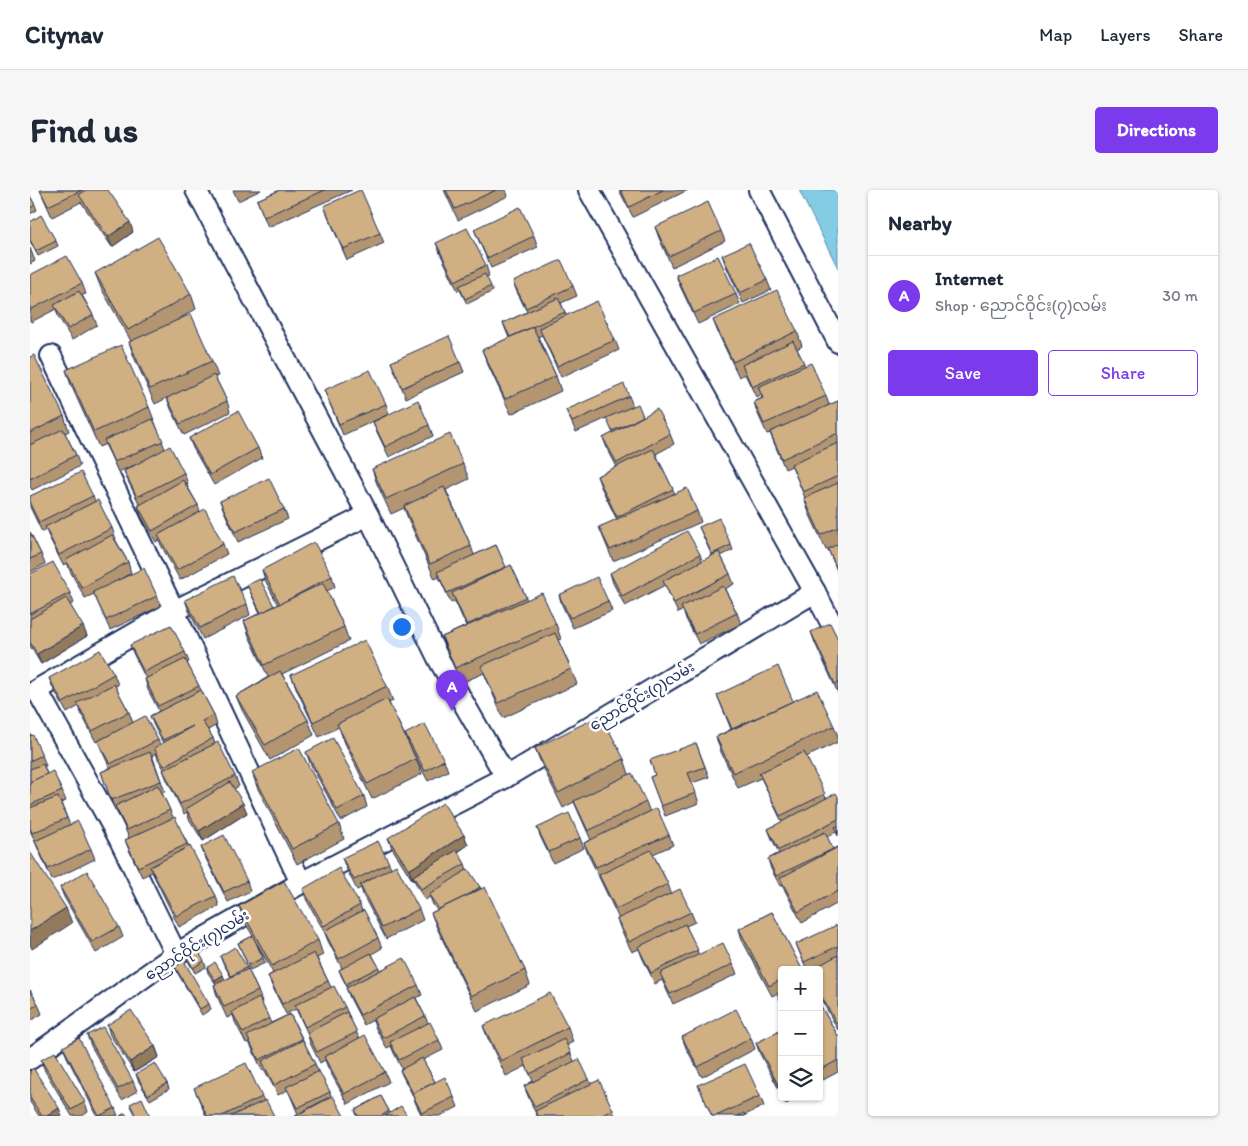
<!DOCTYPE html>
<html lang="en">
<head>
<meta charset="utf-8">
<style>
  body { margin:0; font-family:Itim,"Noto Sans Myanmar",sans-serif; background:#f6f6f7; color:#1f2937 }
  .controls { position:absolute; right:15px; bottom:15px; display:grid; overflow:hidden; border-radius:5px; box-shadow:0 1px 4px #0004 }
  .controls button { width:45px; height:45px; display:grid; place-items:center; padding:0; border:0; border-bottom:1px solid #e0e1e3; background:#fff; color:#1f2937; font:25px sans-serif }
  .you { position:absolute; left:371px; top:436px; width:18px; height:18px; margin:-12px; border:4px solid #fff; border-radius:50%; background:#1a73e8; box-shadow:0 0 0 8px #1a73e833 }
  .badge { display:grid; place-items:center; width:32px; height:32px; border-radius:50%; background:#7c3aed; color:#fff; font-size:16px; font-weight:700 }
  .pin { position:absolute; translate:-50% -41px; filter:drop-shadow(0 1px 2px #0008) }
  .pin::after { content:''; position:absolute; top:26px; width:18px; height:15px; background:inherit; clip-path:polygon(0 0,100% 0,50% 100%) }
  .list { margin:0; padding:0; list-style:none }
  h2 { display:flex; justify-content:space-between; align-items:center; height:65px; margin:0; padding:0 20px; font-size:21px }
  h2 small { font-size:16px; font-weight:400; color:#747a83 }
  .list li { display:grid; grid-template-columns:32px 1fr auto; gap:15px; align-items:center; box-sizing:border-box; height:80px; padding:0 20px; border-top:1px solid #e0e1e3 }
  .list b { display:block; font-size:19px; white-space:nowrap }
  .list p { margin:0; font-size:16px; white-space:nowrap; color:#747a83 }
  .list em { font-size:16px; font-style:normal; color:#747a83 }
  .actions { display:flex; gap:10px; padding:15px 20px }
  .actions a { flex:1; padding:11px 0; border:1px solid #7c3aed; border-radius:5px; text-align:center; font-size:18px; color:#7c3aed }
  .actions .main { background:#7c3aed; color:#fff }
  .icon { flex:none; width:28px; height:28px; fill:none; stroke:currentColor; stroke-width:2; stroke-linecap:round; stroke-linejoin:round }
  .map { position:relative; flex:none; width:808px; height:926px; overflow:hidden; border-radius:5px }
  header { display:flex; align-items:center; gap:30px; box-sizing:border-box; height:70px; padding:0 25px; background:#fff; border-bottom:1px solid #e0e1e3 }
  header strong { font-size:24px }
  nav { display:flex; gap:28px; margin-inline-start:auto; font-size:18px }
  .intro { display:flex; align-items:center; justify-content:space-between; box-sizing:border-box; height:120px; padding:0 30px }
  h1 { margin:0; font-size:35px }
  .button { padding:12px 22px; border-radius:5px; background:#7c3aed; color:#fff; font-size:18px; font-weight:700 }
  main { display:flex; gap:30px; padding:0 30px }
  aside { flex:1; background:#fff; border-radius:5px; box-shadow:0 1px 4px #0004 }
  .map>svg:first-child { display:block }
  .water { fill:#83cce4; stroke:#598dae }
  .lines { fill:none; stroke-linecap:round; stroke-linejoin:round }
  .minor-casing { stroke:#1b2f5e; stroke-width:24 }
  .minor { stroke:#fff; stroke-width:20 }
  .wall { fill:#b39671; stroke:#1b2f5e }
  .shaded-wall { fill:#927a5c; stroke:#1b2f5e }
  .building { fill:#d0af83; stroke:#1b2f5e }
  .labels { text-anchor:middle; dominant-baseline:central; stroke-width:5; stroke-linejoin:round; paint-order:stroke }
  .street-label { font-size:15px; fill:#1b2f5e; stroke:#fff }
</style>
</head>
<body>
<header>
<strong>Citynav</strong>
<nav><a>Map</a><a>Layers</a><a>Share</a></nav>
</header>
<div class="intro"><h1>Find us</h1><a class="button">Directions</a></div>
<main>
<div class="map">
<svg width="808" height="926" viewBox="0 0 808 926">
  <rect width="100%" height="100%" fill="#fff"/>
  <filter id="ink" filterUnits="userSpaceOnUse"><feTurbulence type="fractalNoise" baseFrequency=".02" numOctaves="2"/><feDisplacementMap in="SourceGraphic" scale="10" xChannelSelector="R" yChannelSelector="G"/><feConvolveMatrix kernelMatrix="1 2 1 2 8 2 1 2 1" color-interpolation-filters="sRGB"/></filter>
  <g filter="url(#ink)">
    <path class="water" d="M769,0H808V78Z"/>
    <g class="lines">
      <defs>
        <g id="minor">
          <path d="M166,0L338,325L409,470L476,587"/>
          <path d="M559,0L785,402L808,446"/>
          <path d="M729,0L808,152"/>
          <path d="M21,166L144,421L271,693"/>
          <path d="M146,764L89,648L7,500L144,421L338,325"/>
          <path d="M0,869L146,764L271,693L476,587L785,402"/>
        </g>
      </defs>
      <use href="#minor" class="minor-casing"/>
      <use href="#minor" class="minor"/>
    </g>
    <g class="wall">
      <path d="M10,0H53L54,1L103,42L82,57L53,15L51,12L22,27Z"/>
      <path d="M203,0H231L208,11Z"/>
      <path d="M250,0H322L238,37L227,10Z"/>
      <path d="M414,0H476L478,6L428,30Z"/>
      <path d="M589,0H658L603,27Z"/>
      <path d="M0,6L5,15L7,20L0,24Z"/>
      <path d="M294,16L350,43L354,53L317,70L298,26Z"/>
      <path d="M0,32L26,51L28,56L8,66L0,51Z"/>
      <path d="M625,37L691,41L695,51L642,77L629,48Z"/>
      <path d="M444,39L504,46L508,57L461,78L448,49Z"/>
      <path d="M406,53L456,75L459,86L456,87L463,101L437,114L430,100L428,101L410,63Z"/>
      <path d="M0,58L5,71L0,74Z"/>
      <path d="M692,65L737,90L741,100L713,113L696,76Z"/>
      <path d="M65,83L161,104L166,119L147,130L182,171L188,186L185,187L197,211L200,222L154,245L141,219L137,208L125,214L104,167L99,152L101,151L71,98Z"/>
      <path d="M0,85L52,93L56,104L52,105L63,125L67,135L42,150L28,126L26,119L1,132L0,130Z"/>
      <path d="M646,85L706,104L710,114L668,134L650,96Z"/>
      <path d="M483,92L543,96L547,106L531,113L536,125L585,150L589,160L531,187L512,145L508,147L526,186L531,201L481,224L458,175L452,160L479,148L473,133L497,122L487,102Z"/>
      <path d="M683,130L767,141L772,156L767,159L775,176L796,206L799,215L808,211V383L798,359L796,360L779,323L774,308H775L762,276L755,279L740,243L737,244L727,222L724,212L732,208L731,205L726,207L715,184L709,187L689,145Z"/>
      <path d="M0,167L34,226L39,241L35,243L46,265L50,276L2,300L0,296Z"/>
      <path d="M361,172H430L434,182L376,208Z"/>
      <path d="M36,180L119,217L135,259L154,283L158,294H156L168,315L170,322L193,354L197,364L150,390L131,355L129,350L126,352L111,326L108,316L110,315L98,291L94,281L105,275L88,282L76,254L69,257L41,195Z"/>
      <path d="M294,200L356,214L359,224L313,245Z"/>
      <path d="M599,206L603,216L613,226L640,244L644,254L626,264L645,304L667,321L671,332L583,371L569,337L587,330L571,297L567,286L587,277L577,258L573,248L583,243L577,228L546,242L536,220Z"/>
      <path d="M343,232L399,235L403,246L359,267L347,242Z"/>
      <path d="M159,248L228,258L232,268L184,295L163,258Z"/>
      <path d="M433,274L439,289L416,300L441,356L444,365L466,355L476,378L481,375L497,410L526,434L531,449L528,450L541,479L547,494L473,528L454,483L431,493L417,462L412,447L436,436L425,411L421,413L409,387L405,389L379,331L374,318L361,324L347,294L342,279Z"/>
      <path d="M0,306H63L65,311L82,338L86,349H85L98,372L101,383L87,391L127,406L131,416L80,440L64,404L55,408L40,381L37,373L33,375L19,347L16,340L12,342L0,317Z"/>
      <path d="M190,311L254,319L258,329L208,352L194,321Z"/>
      <path d="M669,337L701,355L703,360L691,366L700,384L704,394L695,399L707,423L711,434L669,454L655,427L653,420L648,423L635,395L595,416L583,393L580,383L670,364L672,371L682,366Z"/>
      <path d="M0,342L11,364L15,374L0,382Z"/>
      <path d="M232,380L302,386L305,397L297,401L314,437L319,451L252,484L278,530L284,545L240,570L212,520L206,506L238,487L219,446L214,431L230,423L217,395L244,416L248,415L235,390Z"/>
      <path d="M0,384L40,403L44,413L40,415L57,446L11,474L0,456Z"/>
      <path d="M529,405L578,411L582,421L543,438L532,415Z"/>
      <path d="M155,410L217,414L220,425L173,449L159,421Z"/>
      <path d="M781,442L808,449V503L785,453Z"/>
      <path d="M100,455L155,462L159,472L157,473L171,500L184,525L187,535L178,540L183,548L185,554L205,586L209,596L204,599L217,623L173,651L159,629L157,622L154,624L137,590L133,580L134,579L128,569L126,563L122,565L135,602L132,603L143,627L186,706L189,716L149,737L122,682L112,687L99,660L95,650L99,648L87,620H85L71,582L80,578L72,561L68,551L128,550L130,555L133,553L124,536L120,526L129,521L118,500L115,489H116L104,465Z"/>
      <path d="M84,484L88,495L85,496L99,522L103,533L66,552L51,523L49,516L37,523L23,498L19,488Z"/>
      <path d="M261,485L357,496L363,511L359,513L378,552L375,544L414,570L418,581L398,591L382,561L386,569L392,584L342,609L313,549L309,537L289,547L267,500Z"/>
      <path d="M687,505L763,511L804,536L808,546V552L776,567L796,608L808,607V646L806,642L797,647L803,659L808,657V713L772,733L752,695L750,696L741,679L738,669L749,663L742,649L738,639L752,632L731,588L708,598L691,562L686,547L701,539Z"/>
      <path d="M0,543L12,565L16,576H14L17,584L32,601L36,611L31,613L40,635L61,659L65,669L22,690L9,661L0,640Z"/>
      <path d="M666,553L679,587L662,593L669,613L635,626L620,587L625,585Z"/>
      <path d="M505,558L594,569L599,584L616,612L620,622L639,645L643,655L623,664L638,694L641,703L661,722L665,732L656,736L669,765L703,774L707,784L643,814L632,790L625,794L612,767L609,759L602,762L591,740L587,729H589L558,664L554,653L561,650L548,621L544,612L533,618L511,573Z"/>
      <path d="M276,562L334,606L337,617L311,631L280,573Z"/>
      <path d="M222,582L309,634L314,649L267,674L227,597Z"/>
      <path d="M507,638L550,648L554,658L523,673L511,648Z"/>
      <path d="M434,645L438,655L428,662L435,674L437,680L451,699L495,780L500,795L447,821L407,738L401,723L407,720L403,715L400,707L395,710L387,696L384,690L383,691L362,658L358,648Z"/>
      <path d="M171,657L217,691L220,701L198,712L175,667Z"/>
      <path d="M312,668L359,673L361,678L389,719L393,730L356,749L333,705L331,698L327,700L316,678Z"/>
      <path d="M30,697L89,737L93,747L66,763L34,707Z"/>
      <path d="M273,699L330,715L332,721L348,748L352,758L342,764L350,780L388,795L392,805L386,808L395,826L398,833L409,850L413,860L393,870L405,892L424,907L428,917L410,926H392L386,914L382,904L372,885L370,880L372,879L364,863L361,856L357,858L346,839L343,830L334,835L320,808L316,798L317,797L311,785L309,780L312,778L298,751L294,741L276,709Z"/>
      <path d="M209,716L288,750L293,765L287,768L298,791L301,797L315,817L329,848L355,882L359,892L318,914L298,878L295,870L290,873L280,853L277,842L266,819L256,824L242,796L238,786L243,783L227,754L235,773L220,780L208,753L223,746L214,731Z"/>
      <path d="M742,722L772,780H752V801L742,806L712,750L709,739Z"/>
      <path d="M808,737V840L789,805V780H777L766,754Z"/>
      <path d="M156,766L174,771L176,777L165,783L158,771Z"/>
      <path d="M190,766L217,777L228,801L232,811L231,812L241,833L260,824L285,874L288,882L300,902L301,906L268,924L258,900L248,905L234,879L232,880L219,852L216,853L205,832L203,825L197,828L187,806L184,795L186,794L178,783L177,778L195,790L201,787L192,771Z"/>
      <path d="M145,777L179,814L181,819L172,825L147,782Z"/>
      <path d="M0,800L8,814L12,824L0,831Z"/>
      <path d="M789,813L808,846V882L793,890L789,883Z"/>
      <path d="M77,835L125,856L129,867L104,882L80,845Z"/>
      <path d="M453,836L538,837L543,852L537,855L544,871L559,889L561,894L583,920L585,926H507L498,906L494,896L503,891L496,876L476,886L459,851Z"/>
      <path d="M752,840V905L730,864L726,853Z"/>
      <path d="M57,845L103,891L107,901L92,910L61,856Z"/>
      <path d="M652,847L721,848L725,859L672,887L656,858Z"/>
      <path d="M33,857L85,918L88,926H67L37,867Z"/>
      <path d="M11,870L55,912L58,922L52,926H42L15,881Z"/>
      <path d="M0,881L32,926H9L0,912Z"/>
      <path d="M106,884L137,893L139,899L120,910L108,890Z"/>
      <path d="M668,895L730,906L734,916L715,925V926H682Z"/>
      <path d="M164,898L232,907L234,911L244,926H176Z"/>
      <path d="M351,906L360,923L377,926H327L325,920Z"/>
      <path d="M753,907H770L756,914Z"/>
    </g>
    <g class="shaded-wall">
      <path d="M100,32L103,42L82,57L78,47Z"/>
      <path d="M53,436L57,446L11,474L7,464Z"/>
      <path d="M213,613L217,623L173,651L169,641Z"/>
      <path d="M434,645L438,655L385,689L383,686L384,690L383,691L379,680Z"/>
      <path d="M450,697L454,707L411,722Z"/>
      <path d="M36,718L42,733L2,759L0,754V741Z"/>
      <path d="M193,785L195,790L186,795L185,790Z"/>
      <path d="M125,856L129,867L104,882L100,872Z"/>
      <path d="M29,918L32,926H17Z"/>
    </g>
    <g class="building">
      <path d="M10,0H52L18,16Z"/>
      <path d="M56,0H78L100,32L78,47L49,5Z"/>
      <path d="M250,0H295L234,27L227,10Z"/>
      <path d="M330,0H331L350,43L313,59L294,16Z"/>
      <path d="M416,0H466L425,19Z"/>
      <path d="M591,0H633L599,17Z"/>
      <path d="M0,6L5,15L0,18Z"/>
      <path d="M678,12L691,41L639,66L625,37Z"/>
      <path d="M490,17L504,46L457,68L444,39Z"/>
      <path d="M11,25L26,51L6,61L0,50V32Z"/>
      <path d="M437,38L456,75L425,91L406,53Z"/>
      <path d="M128,47L161,104L98,140L65,83Z"/>
      <path d="M719,53L737,90L710,103L692,65Z"/>
      <path d="M37,66L52,93L0,120V85Z"/>
      <path d="M688,66L706,104L664,123L646,85Z"/>
      <path d="M531,70L543,96L496,118L483,92Z"/>
      <path d="M455,84L461,96L435,109L429,96Z"/>
      <path d="M747,100L767,141L703,172L683,130Z"/>
      <path d="M49,101L63,125L38,139L24,115Z"/>
      <path d="M528,108L535,122L480,147L473,133Z"/>
      <path d="M567,111L585,150L527,176L509,138Z"/>
      <path d="M161,124L182,171L120,199L99,152Z"/>
      <path d="M503,137L526,186L475,209L452,160Z"/>
      <path d="M419,146L430,172L372,198L361,172Z"/>
      <path d="M763,151L774,173L722,197L712,175Z"/>
      <path d="M91,155L119,217L64,242L36,180Z"/>
      <path d="M4,165L34,226L0,243V167Z"/>
      <path d="M781,173L796,206L734,234L724,212L733,208L728,197Z"/>
      <path d="M340,180L356,214L309,234L294,200Z"/>
      <path d="M184,185L197,211L150,234L137,208Z"/>
      <path d="M594,194L599,206L542,232L536,220Z"/>
      <path d="M388,210L399,235L355,257L343,232Z"/>
      <path d="M808,211V243L752,269L740,242Z"/>
      <path d="M608,214L613,226L600,233L582,241L576,228Z"/>
      <path d="M627,219L640,244L587,273L573,248Z"/>
      <path d="M208,221L228,258L180,285L159,248Z"/>
      <path d="M123,229L133,251L84,272L74,250Z"/>
      <path d="M33,239L46,265L0,289V255Z"/>
      <path d="M420,244L433,274L356,309L342,279Z"/>
      <path d="M808,253V286L773,302L761,274Z"/>
      <path d="M140,256L154,283L107,307L94,281Z"/>
      <path d="M623,259L643,299L587,327L567,286Z"/>
      <path d="M51,282L63,306L9,332L0,314V306Z"/>
      <path d="M239,288L254,319L205,342L190,311Z"/>
      <path d="M153,290L168,315L122,341L108,316Z"/>
      <path d="M808,293V337L791,345L774,308Z"/>
      <path d="M414,297L441,356L400,374L374,316Z"/>
      <path d="M657,298L667,321L580,360L569,337Z"/>
      <path d="M68,310L82,338L29,365L15,337Z"/>
      <path d="M175,319L193,354L147,380L128,345Z"/>
      <path d="M689,328L701,355L682,364L669,337Z"/>
      <path d="M657,341L670,364L592,406L580,383Z"/>
      <path d="M0,342L11,364L0,369Z"/>
      <path d="M82,345L98,372L52,398L36,370Z"/>
      <path d="M284,352L302,386L250,414L232,380Z"/>
      <path d="M808,354V381L798,359Z"/>
      <path d="M466,355L476,377L417,403L407,382Z"/>
      <path d="M689,362L700,384L644,413L633,391Z"/>
      <path d="M23,372L40,403L0,424V384Z"/>
      <path d="M481,375L496,407L437,435L422,403Z"/>
      <path d="M114,378L127,406L76,430L63,402Z"/>
      <path d="M203,386L217,414L170,438L155,410Z"/>
      <path d="M567,387L578,411L540,428L529,405Z"/>
      <path d="M230,389L244,416L231,423L217,395Z"/>
      <path d="M293,393L314,437L234,475L214,431Z"/>
      <path d="M693,396L707,423L665,444L651,417Z"/>
      <path d="M512,403L526,434L425,478L412,447Z"/>
      <path d="M36,408L53,436L7,464L0,452V429Z"/>
      <path d="M800,433L808,449V493L805,494L781,442Z"/>
      <path d="M141,435L155,462L114,482L100,455Z"/>
      <path d="M525,443L541,479L468,513L451,476Z"/>
      <path d="M335,450L357,496L283,532L261,485Z"/>
      <path d="M70,460L84,484L33,513L19,488Z"/>
      <path d="M155,469L169,496L128,516L115,489Z"/>
      <path d="M748,476L763,511L702,539L687,505Z"/>
      <path d="M250,481L278,530L235,555L206,506Z"/>
      <path d="M84,494L99,522L62,541L47,513Z"/>
      <path d="M171,500L184,525L172,531L183,548L134,576L124,558L163,536L133,550L120,526Z"/>
      <path d="M787,500L804,536L703,583L686,547Z"/>
      <path d="M357,509L386,569L337,594L307,534Z"/>
      <path d="M571,525L594,569L528,603L505,558Z"/>
      <path d="M115,526L128,550L80,574L68,551Z"/>
      <path d="M395,534L414,570L395,581L375,544Z"/>
      <path d="M3,545L12,565L0,571V546Z"/>
      <path d="M303,548L334,606L307,620L276,562Z"/>
      <path d="M188,552L205,586L150,614L133,580Z"/>
      <path d="M666,553L675,577L658,583L666,603L631,616L620,587L625,585L620,570Z"/>
      <path d="M269,558L309,634L262,659L222,582Z"/>
      <path d="M120,562L131,591L81,610L71,582Z"/>
      <path d="M774,562L795,604L750,626L729,583Z"/>
      <path d="M13,574L17,584L0,592V579Z"/>
      <path d="M23,581L32,601L0,615V592Z"/>
      <path d="M602,583L616,612L558,641L544,611Z"/>
      <path d="M200,592L213,613L169,641L156,619Z"/>
      <path d="M128,595L140,620L97,640L85,616Z"/>
      <path d="M806,603L808,607V629L749,660L738,639Z"/>
      <path d="M28,607L37,628L2,643L0,638V618Z"/>
      <path d="M413,613L434,645L379,680L358,648Z"/>
      <path d="M627,618L639,645L566,677L554,653Z"/>
      <path d="M539,623L550,648L519,662L507,638Z"/>
      <path d="M145,627L157,654L108,677L95,650Z"/>
      <path d="M48,631L61,659L18,679L5,651Z"/>
      <path d="M808,636V644L805,637Z"/>
      <path d="M795,642L803,659L746,686L738,669Z"/>
      <path d="M194,645L217,691L194,702L171,657Z"/>
      <path d="M348,651L359,673L324,690L312,668Z"/>
      <path d="M160,656L186,706L146,726L120,677Z"/>
      <path d="M808,657V701L768,722L750,688Z"/>
      <path d="M427,660L435,674L391,699L383,686Z"/>
      <path d="M621,660L638,694L586,719L569,685Z"/>
      <path d="M0,662L36,718L0,741Z"/>
      <path d="M366,675L389,719L352,738L330,695Z"/>
      <path d="M309,678L330,715L294,736L273,699Z"/>
      <path d="M438,679L450,697L436,706L409,719L399,705Z"/>
      <path d="M57,681L89,737L62,752L30,697Z"/>
      <path d="M254,691L288,750L242,776L209,716Z"/>
      <path d="M455,697L495,780L441,806L401,723Z"/>
      <path d="M650,699L661,722L599,752L587,729Z"/>
      <path d="M334,720L348,748L309,769L294,741Z"/>
      <path d="M742,722L772,779L770,780H752V789L739,796L709,739Z"/>
      <path d="M655,734L668,760L621,783L608,757Z"/>
      <path d="M807,735L808,737V756L774,772L766,754Z"/>
      <path d="M223,746L233,768L218,775L208,753Z"/>
      <path d="M693,753L703,774L640,804L630,783Z"/>
      <path d="M205,757L217,777L201,786L190,766Z"/>
      <path d="M167,759L174,771L163,778L156,766Z"/>
      <path d="M284,763L298,791L252,814L238,786Z"/>
      <path d="M341,763L349,777L316,794L309,780Z"/>
      <path d="M808,765V834H807L789,802V780H781Z"/>
      <path d="M374,768L388,795L330,825L316,798Z"/>
      <path d="M154,771L179,814L170,819L145,777Z"/>
      <path d="M185,772L193,785L185,790L177,778Z"/>
      <path d="M218,779L228,801L194,817L184,795Z"/>
      <path d="M304,796L315,817L275,837L265,815Z"/>
      <path d="M0,800L8,814L0,819Z"/>
      <path d="M752,802V813L747,805Z"/>
      <path d="M520,803L538,837L471,871L453,836Z"/>
      <path d="M385,807L395,826L353,848L343,829Z"/>
      <path d="M229,808L239,828L213,843L202,822Z"/>
      <path d="M789,813L808,846V870L790,880Z"/>
      <path d="M706,819L721,848L668,877L652,847Z"/>
      <path d="M101,820L125,856L100,872L77,835Z"/>
      <path d="M317,822L327,842L287,862L277,843Z"/>
      <path d="M260,824L272,849L229,870L217,846Z"/>
      <path d="M400,832L409,850L369,870L360,852Z"/>
      <path d="M73,837L103,891L88,899L57,845Z"/>
      <path d="M752,840V902L726,853Z"/>
      <path d="M335,845L355,882L314,904L294,867Z"/>
      <path d="M49,848L85,918L69,926L33,857Z"/>
      <path d="M534,849L541,863L500,884L493,869Z"/>
      <path d="M273,850L285,874L244,895L232,871Z"/>
      <path d="M25,862L55,912L41,920L11,870Z"/>
      <path d="M392,868L405,892L383,903L370,880Z"/>
      <path d="M549,869L559,889L505,917L494,896Z"/>
      <path d="M125,873L137,893L118,905L106,884Z"/>
      <path d="M216,873L232,907L192,926H177L164,898Z"/>
      <path d="M715,874L730,906L686,926H682L668,895Z"/>
      <path d="M3,878L29,918L17,926H12L0,908V881Z"/>
      <path d="M289,881L300,902L267,918L256,897Z"/>
      <path d="M415,887L424,907L392,923L382,904Z"/>
      <path d="M569,890L583,920L570,926H508L505,921Z"/>
      <path d="M303,906L314,926H265Z"/>
      <path d="M351,906L359,921L351,926H328L325,920Z"/>
      <path d="M112,908L120,926H106L100,914Z"/>
      <path d="M236,910L244,926H201Z"/>
      <path d="M371,916L377,926H355Z"/>
      <path d="M95,923L97,926H90Z"/>
      <path d="M714,923L715,926H708Z"/>
    </g>
  </g>
  <g class="labels">
    <g class="street-label">
      <text transform="translate(612 506) rotate(-31)">ညောင်ဝိုင်း(၇)လမ်း</text>
      <text transform="translate(167 755) rotate(-32)">ညောင်ဝိုင်း(၇)လမ်း</text>
    </g>
  </g>
</svg>
<div class="controls">
<button>+</button>
<button>−</button>
<button><svg class="icon" aria-label="layers" viewBox="0 0 24 24"><path d="M12 4l9 5-9 5-9-5zM3 14l9 5 9-5"/></svg></button>
</div>
<div class="you"></div>
<div class="pin badge" style="left:422px;top:521px">A</div>
</div>
<aside>
<h2>Nearby<small></small></h2>
<ul class="list">
<li><span class="badge">A</span><div><b>Internet</b><p>Shop · ညောင်ဝိုင်း(၇)လမ်း</p></div><em>30 m</em></li>
</ul>
<div class="actions"><a class="main">Save</a><a>Share</a></div>
</aside>
</main>
</body>
</html>
